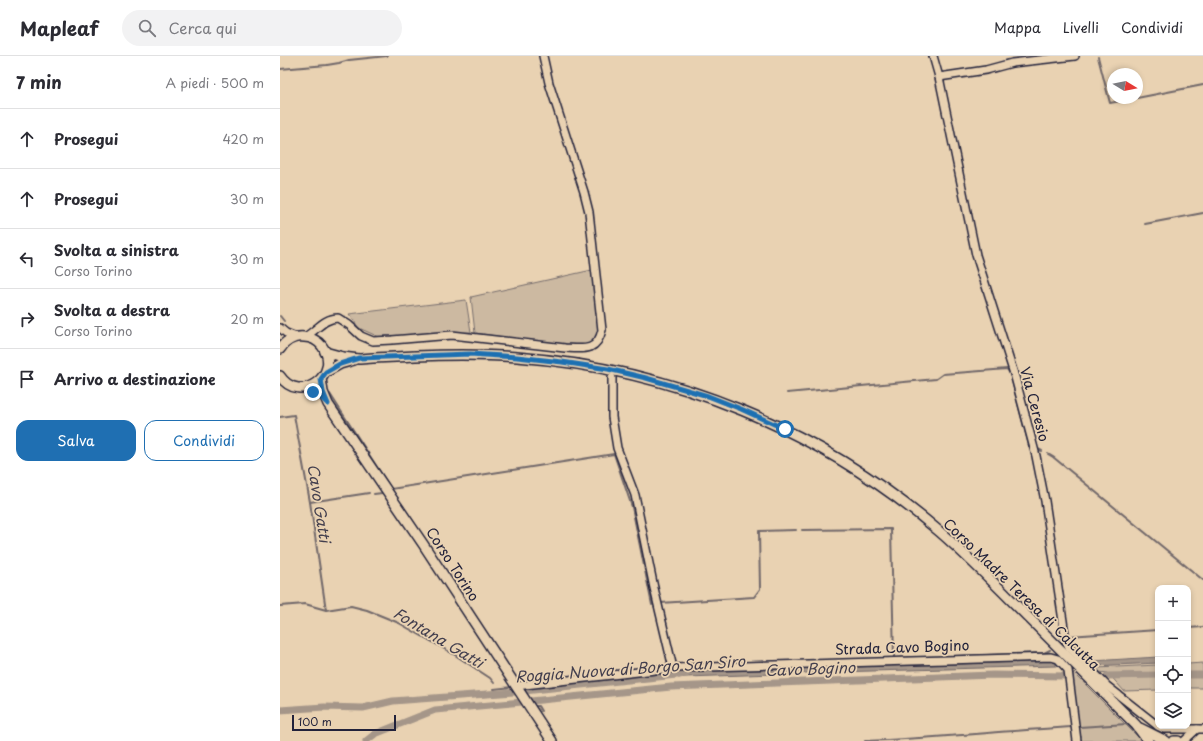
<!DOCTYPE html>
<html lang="it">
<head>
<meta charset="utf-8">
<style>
  body { margin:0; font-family:"Playpen Sans",sans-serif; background:#f2f2f3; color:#2b2b33 }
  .controls { position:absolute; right:12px; bottom:12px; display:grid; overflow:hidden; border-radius:8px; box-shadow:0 2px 6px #0003 }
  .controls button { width:36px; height:36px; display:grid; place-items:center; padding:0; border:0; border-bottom:1px solid #e1e1e2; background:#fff; color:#2b2b33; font:20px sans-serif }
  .compass { position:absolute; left:827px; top:12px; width:36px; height:36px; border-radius:50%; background:#fff; box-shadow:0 2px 6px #0003; rotate:100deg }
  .scale { position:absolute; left:12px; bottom:10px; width:104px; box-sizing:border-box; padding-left:4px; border:2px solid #22223b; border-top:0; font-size:11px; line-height:14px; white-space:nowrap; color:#22223b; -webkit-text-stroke:3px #e9d2b2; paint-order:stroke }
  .stop { position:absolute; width:12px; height:12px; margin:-9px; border:3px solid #1f6fb2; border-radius:50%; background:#fff }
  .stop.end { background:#1f6fb2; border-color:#fff; box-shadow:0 1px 4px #0008 }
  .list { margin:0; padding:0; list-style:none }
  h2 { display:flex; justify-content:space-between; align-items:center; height:52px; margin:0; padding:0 16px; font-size:17px }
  h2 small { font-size:13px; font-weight:400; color:#7c7c81 }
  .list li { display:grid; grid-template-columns:26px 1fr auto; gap:12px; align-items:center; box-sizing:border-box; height:60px; padding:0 16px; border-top:1px solid #e1e1e2 }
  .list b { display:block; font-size:15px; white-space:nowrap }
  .list p { margin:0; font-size:13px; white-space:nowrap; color:#7c7c81 }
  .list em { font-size:13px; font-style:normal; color:#7c7c81 }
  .actions { display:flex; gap:8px; padding:12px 16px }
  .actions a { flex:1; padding:9px 0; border:1px solid #1f6fb2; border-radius:12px; text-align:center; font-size:14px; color:#1f6fb2 }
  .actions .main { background:#1f6fb2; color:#fff }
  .icon { flex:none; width:22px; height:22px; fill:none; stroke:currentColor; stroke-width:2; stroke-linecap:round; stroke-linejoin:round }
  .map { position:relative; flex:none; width:923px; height:685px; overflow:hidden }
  header { display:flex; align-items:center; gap:24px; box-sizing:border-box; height:56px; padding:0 20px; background:#fff; border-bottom:1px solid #e1e1e2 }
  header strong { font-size:19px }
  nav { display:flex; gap:22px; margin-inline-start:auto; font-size:14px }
  .search { width:280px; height:36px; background:#f2f2f3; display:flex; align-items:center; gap:10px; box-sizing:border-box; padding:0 14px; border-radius:22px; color:#7c7c81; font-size:15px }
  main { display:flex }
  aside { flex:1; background:#fff }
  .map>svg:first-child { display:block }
  .green { fill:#ccb9a1; stroke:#776e6e }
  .water { fill:#a59689; stroke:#71686a }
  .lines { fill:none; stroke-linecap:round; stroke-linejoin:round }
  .stream { stroke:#71686a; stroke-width:2 }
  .canal { stroke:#a59689; stroke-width:7 }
  .minor-casing { stroke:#22223b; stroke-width:10 }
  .major-casing { stroke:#22223b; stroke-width:12 }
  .minor { stroke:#e9d2b2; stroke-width:7 }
  .major { stroke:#e9d2b2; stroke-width:9 }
  .route { stroke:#1f6fb2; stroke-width:5 }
  .labels { text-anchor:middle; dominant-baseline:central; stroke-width:3.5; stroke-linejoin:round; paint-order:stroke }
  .street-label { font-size:14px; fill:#22223b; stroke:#e9d2b2 }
  .water-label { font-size:15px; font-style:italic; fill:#433f4e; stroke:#e9d2b2 }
</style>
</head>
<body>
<header>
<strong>Mapleaf</strong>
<div class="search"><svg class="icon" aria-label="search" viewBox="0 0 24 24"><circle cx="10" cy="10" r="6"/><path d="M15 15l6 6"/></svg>Cerca qui</div>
<nav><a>Mappa</a><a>Livelli</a><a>Condividi</a></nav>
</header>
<main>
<aside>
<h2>7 min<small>A piedi · 500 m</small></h2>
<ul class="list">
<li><svg class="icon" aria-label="ahead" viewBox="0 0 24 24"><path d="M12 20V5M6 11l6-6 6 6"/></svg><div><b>Prosegui</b></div><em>420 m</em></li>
<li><svg class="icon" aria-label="ahead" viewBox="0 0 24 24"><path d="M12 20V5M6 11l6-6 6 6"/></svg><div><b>Prosegui</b></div><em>30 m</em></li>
<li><svg class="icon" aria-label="left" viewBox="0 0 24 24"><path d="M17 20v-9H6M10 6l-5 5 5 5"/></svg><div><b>Svolta a sinistra</b><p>Corso Torino</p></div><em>30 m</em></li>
<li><svg class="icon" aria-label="right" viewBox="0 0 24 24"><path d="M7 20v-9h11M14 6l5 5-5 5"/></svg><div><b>Svolta a destra</b><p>Corso Torino</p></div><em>20 m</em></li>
<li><svg class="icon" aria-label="arrive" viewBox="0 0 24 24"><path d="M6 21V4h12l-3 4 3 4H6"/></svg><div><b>Arrivo a destinazione</b></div></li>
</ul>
<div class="actions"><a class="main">Salva</a><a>Condividi</a></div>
</aside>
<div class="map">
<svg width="923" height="685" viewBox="0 0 923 685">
  <rect width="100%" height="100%" fill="#e9d2b2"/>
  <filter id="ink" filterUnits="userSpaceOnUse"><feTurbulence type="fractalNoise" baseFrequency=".025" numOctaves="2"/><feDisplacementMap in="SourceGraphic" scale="8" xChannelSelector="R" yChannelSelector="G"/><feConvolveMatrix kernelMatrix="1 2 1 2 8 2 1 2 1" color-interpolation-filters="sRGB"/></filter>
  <g filter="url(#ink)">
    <g class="green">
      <path d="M312,214L319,271L316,283L305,290L238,283L195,277L191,241Z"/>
      <path d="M186,244L191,276L99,281L79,272L69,258Z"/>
      <path d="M923,607V632H908V608Z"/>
      <path d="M878,609V634L844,635L828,617L819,616L816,612Z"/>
      <path d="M793,616L862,685H801V680L798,678L793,634Z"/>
    </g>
    <g class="water">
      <path d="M878,601V607L813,610L812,605Z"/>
      <path d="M776,605V610L555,616L406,621L398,622L397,616Z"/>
    </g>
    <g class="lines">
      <g class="stream">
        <path d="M818,1L830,47L856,42"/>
        <path d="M0,13L47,9L59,7L69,4L107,0"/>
        <path d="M857,42L923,29"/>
        <path d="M865,168L923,157"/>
        <path d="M0,260L4,265"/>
        <path d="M507,337L656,323L663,318L727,313L730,318L749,390"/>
        <path d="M50,338L108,428"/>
        <path d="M0,361L14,359L30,446L46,554"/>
        <path d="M756,392L762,395"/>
        <path d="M768,398L773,401L923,524"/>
        <path d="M111,433L334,398L352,451L372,549L375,547"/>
        <path d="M94,438L102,437"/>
        <path d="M30,446L89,437"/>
        <path d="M522,474L611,473L614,602L764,597L770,594"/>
        <path d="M380,547L474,541L480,533L479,475L516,474"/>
        <path d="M0,550L25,548L46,554L71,550L87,554L119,567L175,599L210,622L214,627"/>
        <path d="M908,572L923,571"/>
        <path d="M788,580L878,574"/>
        <path d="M214,633L232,631"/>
        <path d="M254,650H258L261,655"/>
        <path d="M799,671L847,668L854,675"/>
        <path d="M585,685C655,682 724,675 793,671"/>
      </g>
      <g class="canal">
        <path d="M908,619H923"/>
        <path d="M827,620L878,619"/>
        <path d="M251,645L391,631L713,619L787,620"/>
        <path d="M0,654L44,651L83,652L113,645L234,636L406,618"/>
        <path d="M86,685L95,678L155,654L242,646"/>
      </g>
      <defs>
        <g id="minor">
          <path d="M653,0L659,21L696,199L735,321L756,400L765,445L786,585L789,591L827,630L878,670"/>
          <path d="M659,21L706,14L732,7L795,0"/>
          <path d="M0,272L6,277L16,281"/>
          <path d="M25,281C37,274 44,262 58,262L69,269L81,280L93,285L112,284L172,279L285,292C304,293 317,296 322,274L309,156L304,136L269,27L263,0"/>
          <path d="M332,322V361L337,392L355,439L374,532L393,612"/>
          <path d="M236,630L393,612L771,601L778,603L788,614L797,685"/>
          <path d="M878,670L884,673H917"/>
          <path d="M904,685L917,673H923"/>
        </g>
        <g id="major">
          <path d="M0,293C5,285 14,280 24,281C31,281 38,285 42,290C63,318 20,350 0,320"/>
          <path d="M45,296L63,301L79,303C132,300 184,297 237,301C394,313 540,373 660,476C691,503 721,534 751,564C786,599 821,634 856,669L868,685"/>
          <path d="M46,316L60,308L74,304"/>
          <path d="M41,323L43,336L48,348L143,488L272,685"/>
          <path d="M860,672L886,685"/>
          <path d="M894,685H898"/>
        </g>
      </defs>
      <use href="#minor" class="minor-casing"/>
      <use href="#major" class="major-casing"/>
      <use href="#minor" class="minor"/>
      <use href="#major" class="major"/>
    </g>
  </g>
  <g class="lines" filter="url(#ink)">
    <path class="route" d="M33,336L38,339L48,348L43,336L41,323L46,316L60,308L79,302L190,298L237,301L282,306L328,313L366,322L428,340L461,353L505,373"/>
  </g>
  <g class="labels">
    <g class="street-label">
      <text transform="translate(755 348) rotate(75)">Via Ceresio</text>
      <text transform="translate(173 508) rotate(57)">Corso Torino</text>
      <text transform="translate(742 538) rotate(44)">Corso Madre Teresa di Calcutta</text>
      <text transform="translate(622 591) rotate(-2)">Strada Cavo Bogino</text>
    </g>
    <g class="water-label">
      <text transform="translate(40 447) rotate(81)">Cavo Gatti</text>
      <text transform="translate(159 581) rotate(31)">Fontana Gatti</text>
      <text transform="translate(350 612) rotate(-4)">Roggia Nuova di Borgo San Siro</text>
      <text transform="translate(530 612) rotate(-2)">Cavo Bogino</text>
    </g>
  </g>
</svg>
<div class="controls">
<button>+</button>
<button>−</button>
<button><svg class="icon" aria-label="locate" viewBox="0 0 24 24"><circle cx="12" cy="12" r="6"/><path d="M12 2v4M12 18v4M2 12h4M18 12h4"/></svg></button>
<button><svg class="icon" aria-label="layers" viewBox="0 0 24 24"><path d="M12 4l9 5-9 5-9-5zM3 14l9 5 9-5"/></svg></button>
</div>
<svg class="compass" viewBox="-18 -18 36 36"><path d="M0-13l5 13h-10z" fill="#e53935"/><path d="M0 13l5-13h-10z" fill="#7c7c81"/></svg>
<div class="scale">100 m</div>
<div class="stop" style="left:505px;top:373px"></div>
<div class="stop end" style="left:33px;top:336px"></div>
</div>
</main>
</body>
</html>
